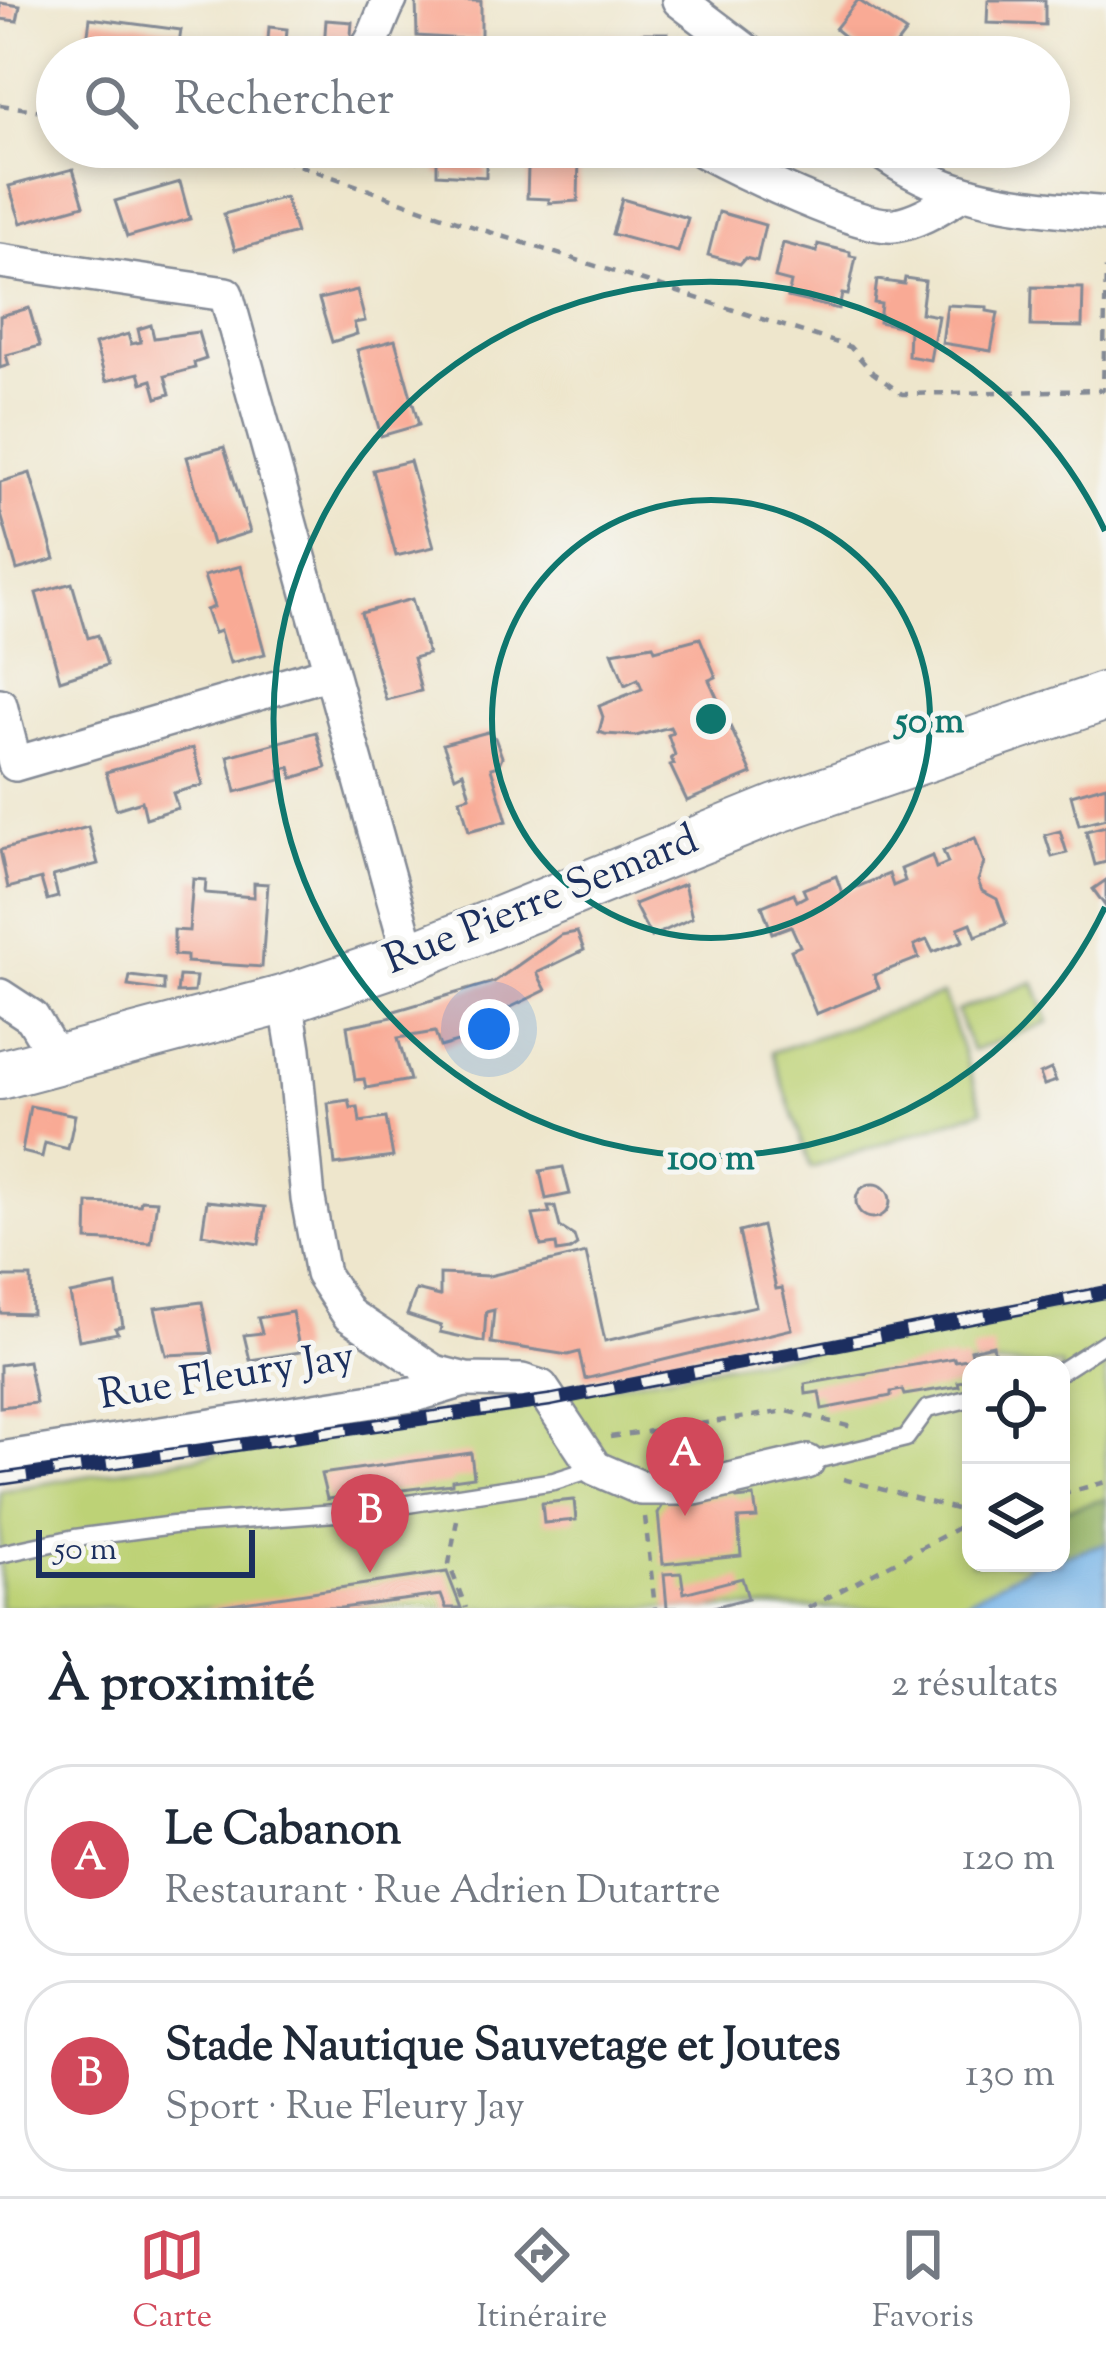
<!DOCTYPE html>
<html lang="fr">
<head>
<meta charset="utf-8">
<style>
  body { margin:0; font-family:"Sorts Mill Goudy",serif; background:#f6f6f7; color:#1f2937 }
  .controls { position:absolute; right:36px; bottom:36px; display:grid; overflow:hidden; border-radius:24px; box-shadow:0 6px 18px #0003 }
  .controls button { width:108px; height:108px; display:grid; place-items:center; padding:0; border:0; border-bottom:3px solid #e0e1e3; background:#fff; color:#1f2937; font:60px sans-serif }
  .scale { position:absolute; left:36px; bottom:30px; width:219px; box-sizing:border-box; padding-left:12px; border:6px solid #1b2f5e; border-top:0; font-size:33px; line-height:42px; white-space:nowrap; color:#1b2f5e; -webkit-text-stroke:9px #f6f6f2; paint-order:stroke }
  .you { position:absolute; left:489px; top:1029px; width:42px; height:42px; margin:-30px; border:9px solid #fff; border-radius:50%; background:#1a73e8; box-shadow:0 0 0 18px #1a73e833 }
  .badge { display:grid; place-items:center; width:78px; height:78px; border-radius:50%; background:#d1495b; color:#fff; font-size:39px; font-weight:700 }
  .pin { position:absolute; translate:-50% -99px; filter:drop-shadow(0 3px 6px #0008) }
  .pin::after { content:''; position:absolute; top:63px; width:42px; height:36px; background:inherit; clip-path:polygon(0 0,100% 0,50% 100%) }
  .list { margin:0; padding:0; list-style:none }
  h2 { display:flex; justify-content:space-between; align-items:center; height:156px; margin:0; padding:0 48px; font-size:51px }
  h2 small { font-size:39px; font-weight:400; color:#747a83 }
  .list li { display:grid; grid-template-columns:78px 1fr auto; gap:36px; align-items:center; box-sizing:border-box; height:192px; margin:0 24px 24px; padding:0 24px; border:3px solid #e0e1e3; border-radius:48px }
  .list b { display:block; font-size:45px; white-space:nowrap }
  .list p { margin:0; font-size:39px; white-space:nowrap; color:#747a83 }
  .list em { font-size:39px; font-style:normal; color:#747a83 }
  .icon { flex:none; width:66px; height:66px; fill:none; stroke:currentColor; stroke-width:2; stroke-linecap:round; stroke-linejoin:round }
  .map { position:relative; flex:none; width:1106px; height:1608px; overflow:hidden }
  .search { position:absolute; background:#fff; box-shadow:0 6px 18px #0003; left:36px; right:36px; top:36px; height:132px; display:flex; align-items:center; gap:30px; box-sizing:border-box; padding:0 42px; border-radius:66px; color:#747a83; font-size:45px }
  .sheet { height:588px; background:#fff }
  nav { display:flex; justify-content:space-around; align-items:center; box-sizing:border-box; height:168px; border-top:3px solid #e0e1e3; background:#fff; font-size:33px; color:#747a83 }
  nav a { display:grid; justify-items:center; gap:6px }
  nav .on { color:#d1495b }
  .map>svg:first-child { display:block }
  .green { fill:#bdd276; stroke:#6c806a; stroke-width:3; fill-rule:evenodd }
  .forest { fill:#96b467; stroke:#587262; stroke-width:3 }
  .water { fill:#74b2e6; stroke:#4870a2; stroke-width:3 }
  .building { fill:#f9aa95 }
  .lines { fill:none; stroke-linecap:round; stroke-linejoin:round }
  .service-casing { stroke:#848a95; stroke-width:21 }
  .minor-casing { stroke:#848a95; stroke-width:38 }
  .secondary-casing { stroke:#848a95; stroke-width:52 }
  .path { stroke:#848a95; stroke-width:4.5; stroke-dasharray:9 9; stroke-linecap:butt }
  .service { stroke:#fff; stroke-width:16 }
  .minor { stroke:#fff; stroke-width:33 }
  .secondary { stroke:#fff; stroke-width:48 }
  .rail-casing { stroke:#1b2f5e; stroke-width:14 }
  .rail { stroke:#f6f6f2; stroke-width:9; stroke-dasharray:27; stroke-linecap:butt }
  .ring { fill:none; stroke:#0f766e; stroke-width:6 }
  .labels { text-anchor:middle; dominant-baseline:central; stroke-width:10; stroke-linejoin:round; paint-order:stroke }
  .street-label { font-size:42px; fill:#1b2f5e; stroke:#f6f6f2 }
  .centre { fill:#0f766e; stroke:#f6f6f2; stroke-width:6 }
  .ring-label { font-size:36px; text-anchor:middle; font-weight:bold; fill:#0f766e; stroke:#f6f6f2; stroke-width:10; stroke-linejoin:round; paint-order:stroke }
</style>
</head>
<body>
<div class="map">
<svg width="1106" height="1608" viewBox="0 0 1106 1608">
  <rect width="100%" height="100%" fill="#f6f6f2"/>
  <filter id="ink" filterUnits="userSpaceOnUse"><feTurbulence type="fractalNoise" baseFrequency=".00833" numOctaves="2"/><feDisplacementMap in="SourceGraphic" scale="24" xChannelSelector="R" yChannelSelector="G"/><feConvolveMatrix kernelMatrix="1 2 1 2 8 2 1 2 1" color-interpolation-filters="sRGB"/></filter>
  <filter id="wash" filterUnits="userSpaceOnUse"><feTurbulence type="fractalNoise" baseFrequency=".004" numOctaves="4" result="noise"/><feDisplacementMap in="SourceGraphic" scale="48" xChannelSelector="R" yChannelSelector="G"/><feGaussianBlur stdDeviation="2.7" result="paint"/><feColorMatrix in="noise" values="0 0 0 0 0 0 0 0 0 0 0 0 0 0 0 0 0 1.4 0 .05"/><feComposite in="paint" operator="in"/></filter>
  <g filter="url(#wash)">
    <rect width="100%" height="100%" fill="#eee6cc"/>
    <g class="green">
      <path d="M1034,982L1049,1022L972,1051L957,1011Z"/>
      <path d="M943,994L983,1110L811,1168L772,1052Z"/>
      <path d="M1106,1299V1608H0V1491ZM971,1365H1061V1563H971Z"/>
    </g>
    <path class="forest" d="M1106,1499V1543L1061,1557V1511Z"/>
    <path class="water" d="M1106,1543V1608H925L957,1606L1032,1565L1061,1563V1557Z"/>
    <g id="blocks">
      <g class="building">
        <path d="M416,0L481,1V40L417,36Z"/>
        <path d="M858,0L906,32L887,57H869L835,29Z"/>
        <path d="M988,0H1045V25L987,23Z"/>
        <path d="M0,3L20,6L17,21L0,19Z"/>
        <path d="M90,18L181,30L177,57H85Z"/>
        <path d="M326,20L352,22L350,49L324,47Z"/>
        <path d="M269,27L287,29L286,42L268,40Z"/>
        <path d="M642,33H667V57H603L604,36L642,37Z"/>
        <path d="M437,147H486V177L437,174Z"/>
        <path d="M988,147H1012L1011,155L988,153Z"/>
        <path d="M548,154L579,155L578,201L549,203V199L527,198L528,167H547Z"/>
        <path d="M73,169L84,205L21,223L9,186Z"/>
        <path d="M180,182L190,219L127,237L115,201Z"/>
        <path d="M285,197L296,233L235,250L224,214Z"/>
        <path d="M622,199L688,218L678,252L612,234Z"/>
        <path d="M719,212L765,225L757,261L745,258L740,264L708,255Z"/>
        <path d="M783,243L817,252L818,244L850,252V256L856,257L848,295L842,294L839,309L788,297L791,282L775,278Z"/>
        <path d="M905,278L925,281L921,313L938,316L930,360L908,356L909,328L879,322L881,304L874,303L877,280L904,284Z"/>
        <path d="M1032,287L1083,288L1082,327L1031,326Z"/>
        <path d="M357,290L365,321L354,323L357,334L332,342L319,299Z"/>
        <path d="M947,305L987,307V311L998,313L991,351L942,343Z"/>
        <path d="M29,308L40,346L6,355L9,365L0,368V316Z"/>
        <path d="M151,325L154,338L198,332L206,359L194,363L195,368L165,376L170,394L157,398L152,380L142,383L139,373L106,381L95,344L128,334L131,344L141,342L138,329Z"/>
        <path d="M395,340L419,425L381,436L357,350Z"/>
        <path d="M224,447L250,532L212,544L187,457Z"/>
        <path d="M410,461L434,547L396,556L373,470Z"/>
        <path d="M30,473L55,559L17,570L0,511V482Z"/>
        <path d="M241,566L265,654L230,663L220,631L214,633L206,610L214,607L204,576Z"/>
        <path d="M72,583L88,638L98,635L107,665L60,680L36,593Z"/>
        <path d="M412,599L428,654L413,658L421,691L386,700L361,613Z"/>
        <path d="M700,638L716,677L709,680L752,774L687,801L670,765L674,764L671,758L675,755L668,735L673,733L670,727L636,736L605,734L599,732L603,717L599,706L642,689L638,679L625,685L612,652L653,645L655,650Z"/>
        <path d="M316,732L326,768L293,778L290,767L280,770L281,780L236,792L228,756Z"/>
        <path d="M488,732L495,738L502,757L498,766L491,768L507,821L469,831L460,799L470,796L463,772L455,776L443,744Z"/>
        <path d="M193,748L203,785L173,793L178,808L146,818L142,801L116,809L106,772Z"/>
        <path d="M1106,785V818L1079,825L1071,795Z"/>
        <path d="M1106,826V862L1095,865L1086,831Z"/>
        <path d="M88,827L98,864L53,876L58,897L47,900L41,879L8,888L0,850Z"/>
        <path d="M1060,831L1067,853L1052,857L1045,835Z"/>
        <path d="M975,838L984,863L978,881L982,891L997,899L1006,924L976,936L971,923L958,928L963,941L933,952L927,940L914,945L919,958L874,975L879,988L816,1014L791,950L800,946L791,926L772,933L762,906L794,893L797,901L806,896L803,889L836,876L842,893L889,874L893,886L905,881L901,869L932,856L936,868L948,863L943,851Z"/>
        <path d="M193,879L206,880L205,893L254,897V883L268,884L262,967L187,962V956L174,955V930L189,931Z"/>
        <path d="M1106,880V907L1093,889Z"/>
        <path d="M684,884L692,918L651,937L634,904Z"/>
        <path d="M577,932L584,950L537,973L546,990L503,1011L507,1028L440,1047L435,1032L398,1038L410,1080L366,1088L364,1079L355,1080L347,1026L393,1017L391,1012L494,982L561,935Z"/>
        <path d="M130,976L164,980V991L128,986Z"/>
        <path d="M179,976L196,977L194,992L177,993Z"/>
        <path d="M1051,1069L1056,1081L1044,1085L1040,1074Z"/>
        <path d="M349,1100L351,1108L358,1107L360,1122L386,1118L393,1157L335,1165L328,1103Z"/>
        <path d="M30,1106L75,1115L68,1149L45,1143L42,1157L22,1152Z"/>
        <path d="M563,1167L570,1194L546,1199L540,1171Z"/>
        <circle cx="873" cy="1201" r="17"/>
        <path d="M141,1200L157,1201L151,1243L87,1240L88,1203L140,1205Z"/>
        <path d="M207,1201L265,1207L259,1244L202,1234Z"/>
        <path d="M548,1207H555L560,1227L574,1236L577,1245L570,1250L557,1252L556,1244L541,1246L533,1215L550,1213Z"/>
        <path d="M762,1226L776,1289L782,1288L792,1329L585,1379L579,1352L568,1355L491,1343L494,1310L486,1312L484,1342L440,1332L441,1326L407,1315L416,1290L440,1296V1274L489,1276L586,1253L605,1341L756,1306L739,1232Z"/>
        <path d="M0,1277H31L32,1314L0,1313Z"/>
        <path d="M116,1285L123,1326L115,1328L118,1333L79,1340L70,1294Z"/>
        <path d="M202,1302L212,1353L166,1355L155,1308Z"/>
        <path d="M292,1312L300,1352L250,1360L244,1335L262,1333L258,1318Z"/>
        <path d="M993,1345L996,1363L974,1365L971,1350Z"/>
        <path d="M954,1358L955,1361L967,1359L970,1380L958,1382L959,1386L904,1395L902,1390L891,1392V1396L822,1409L819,1392L806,1394L805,1384Z"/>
        <path d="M28,1361L36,1403L0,1407V1365Z"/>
        <path d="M471,1453L474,1477L452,1480V1484L327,1499L321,1474Z"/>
        <path d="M708,1458L709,1471L696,1472L695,1459Z"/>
        <path d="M735,1495L737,1499L754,1497L757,1518L738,1519L741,1556L663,1564L658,1513L666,1500Z"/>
        <path d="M574,1500L576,1520L544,1523L542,1503Z"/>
        <path d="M447,1572L461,1608H446L441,1595L341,1608H203Z"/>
        <path d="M681,1573L684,1593L742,1578L748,1598L710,1608H667L664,1574Z"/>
      </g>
    </g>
  </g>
  <g filter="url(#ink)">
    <use href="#blocks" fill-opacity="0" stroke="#848a95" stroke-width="3"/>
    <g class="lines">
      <defs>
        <g id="service">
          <path d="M1061,1371L1106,1342"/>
          <path d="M807,1462L906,1438L927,1409L971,1398"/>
          <path d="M0,1554L75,1538L173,1525L363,1511L554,1481L595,1468"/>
        </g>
        <g id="minor">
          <path d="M679,0L754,57"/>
          <path d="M360,57C376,42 379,19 390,0"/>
          <path d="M874,147C948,203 1018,205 1106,214"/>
          <path d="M703,151C737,169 861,230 895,225C920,221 941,206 963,193"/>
          <path d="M0,261L226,294L410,957"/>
          <path d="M0,705L15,764L331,672"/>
          <path d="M0,996L32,1017L59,1062"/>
          <path d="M286,999L294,1049L308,1199L322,1274L349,1315L434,1372L466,1380L522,1381L541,1387L595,1468L641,1488H695L807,1462"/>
          <path d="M0,1459L418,1394L464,1380"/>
        </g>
        <path id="secondary" d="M0,1075L286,999L410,957L776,809L1106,696"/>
      </defs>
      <use href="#service" class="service-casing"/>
      <use href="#minor" class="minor-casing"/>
      <use href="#secondary" class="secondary-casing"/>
      <g class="path">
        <path d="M0,105L57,113"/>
        <path d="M248,147L477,228L850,347L873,373L902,394L1103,390L1106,268"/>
        <path d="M610,1437L787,1411L852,1427"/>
        <path d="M843,1479L971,1513"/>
        <path d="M1061,1494L1106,1482"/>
        <path d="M645,1517L655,1608"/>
        <path d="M457,1520L449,1564L466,1608"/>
        <path d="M808,1608L971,1521"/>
      </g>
      <use href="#service" class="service"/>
      <use href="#minor" class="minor"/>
      <use href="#secondary" class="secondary"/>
      <defs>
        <path id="rail" d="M0,1479L552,1400L1106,1292"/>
      </defs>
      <use href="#rail" class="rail-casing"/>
      <use href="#rail" class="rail"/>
    </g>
  </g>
  <g class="ring">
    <circle cx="711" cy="719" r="219"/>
    <path d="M1105 907A437 437 0 1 1 1105 531"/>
  </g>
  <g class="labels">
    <g class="street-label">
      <text transform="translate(542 902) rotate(-22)">Rue Pierre Semard</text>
      <text transform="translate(227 1378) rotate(-9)">Rue Fleury Jay</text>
    </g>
  </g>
  <circle cx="711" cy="719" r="18" class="centre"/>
  <g class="ring-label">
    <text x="930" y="732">50 m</text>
    <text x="711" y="1169">100 m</text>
  </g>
</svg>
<div class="controls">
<button><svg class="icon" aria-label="locate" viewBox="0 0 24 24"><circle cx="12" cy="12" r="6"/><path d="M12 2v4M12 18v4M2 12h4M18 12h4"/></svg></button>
<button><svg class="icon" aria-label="layers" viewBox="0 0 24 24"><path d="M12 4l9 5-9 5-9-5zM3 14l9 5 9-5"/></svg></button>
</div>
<div class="scale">50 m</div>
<div class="you"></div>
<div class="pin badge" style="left:685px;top:1516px">A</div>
<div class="pin badge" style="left:370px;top:1573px">B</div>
<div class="search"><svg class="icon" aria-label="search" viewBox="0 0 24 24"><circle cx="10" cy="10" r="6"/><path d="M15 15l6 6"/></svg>Rechercher</div>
</div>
<section class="sheet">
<h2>À proximité<small>2 résultats</small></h2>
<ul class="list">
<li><span class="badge">A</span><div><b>Le Cabanon</b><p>Restaurant · Rue Adrien Dutartre</p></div><em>120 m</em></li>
<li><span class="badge">B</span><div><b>Stade Nautique Sauvetage et Joutes</b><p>Sport · Rue Fleury Jay</p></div><em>130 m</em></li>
</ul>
</section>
<nav>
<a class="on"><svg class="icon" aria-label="map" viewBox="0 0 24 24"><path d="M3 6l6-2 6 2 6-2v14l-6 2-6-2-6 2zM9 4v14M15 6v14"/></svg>Carte</a>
<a><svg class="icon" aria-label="directions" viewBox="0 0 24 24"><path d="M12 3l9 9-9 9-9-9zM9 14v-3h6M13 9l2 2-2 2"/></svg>Itinéraire</a>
<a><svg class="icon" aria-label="saved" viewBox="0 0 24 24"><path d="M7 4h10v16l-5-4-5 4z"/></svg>Favoris</a>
</nav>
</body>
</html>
